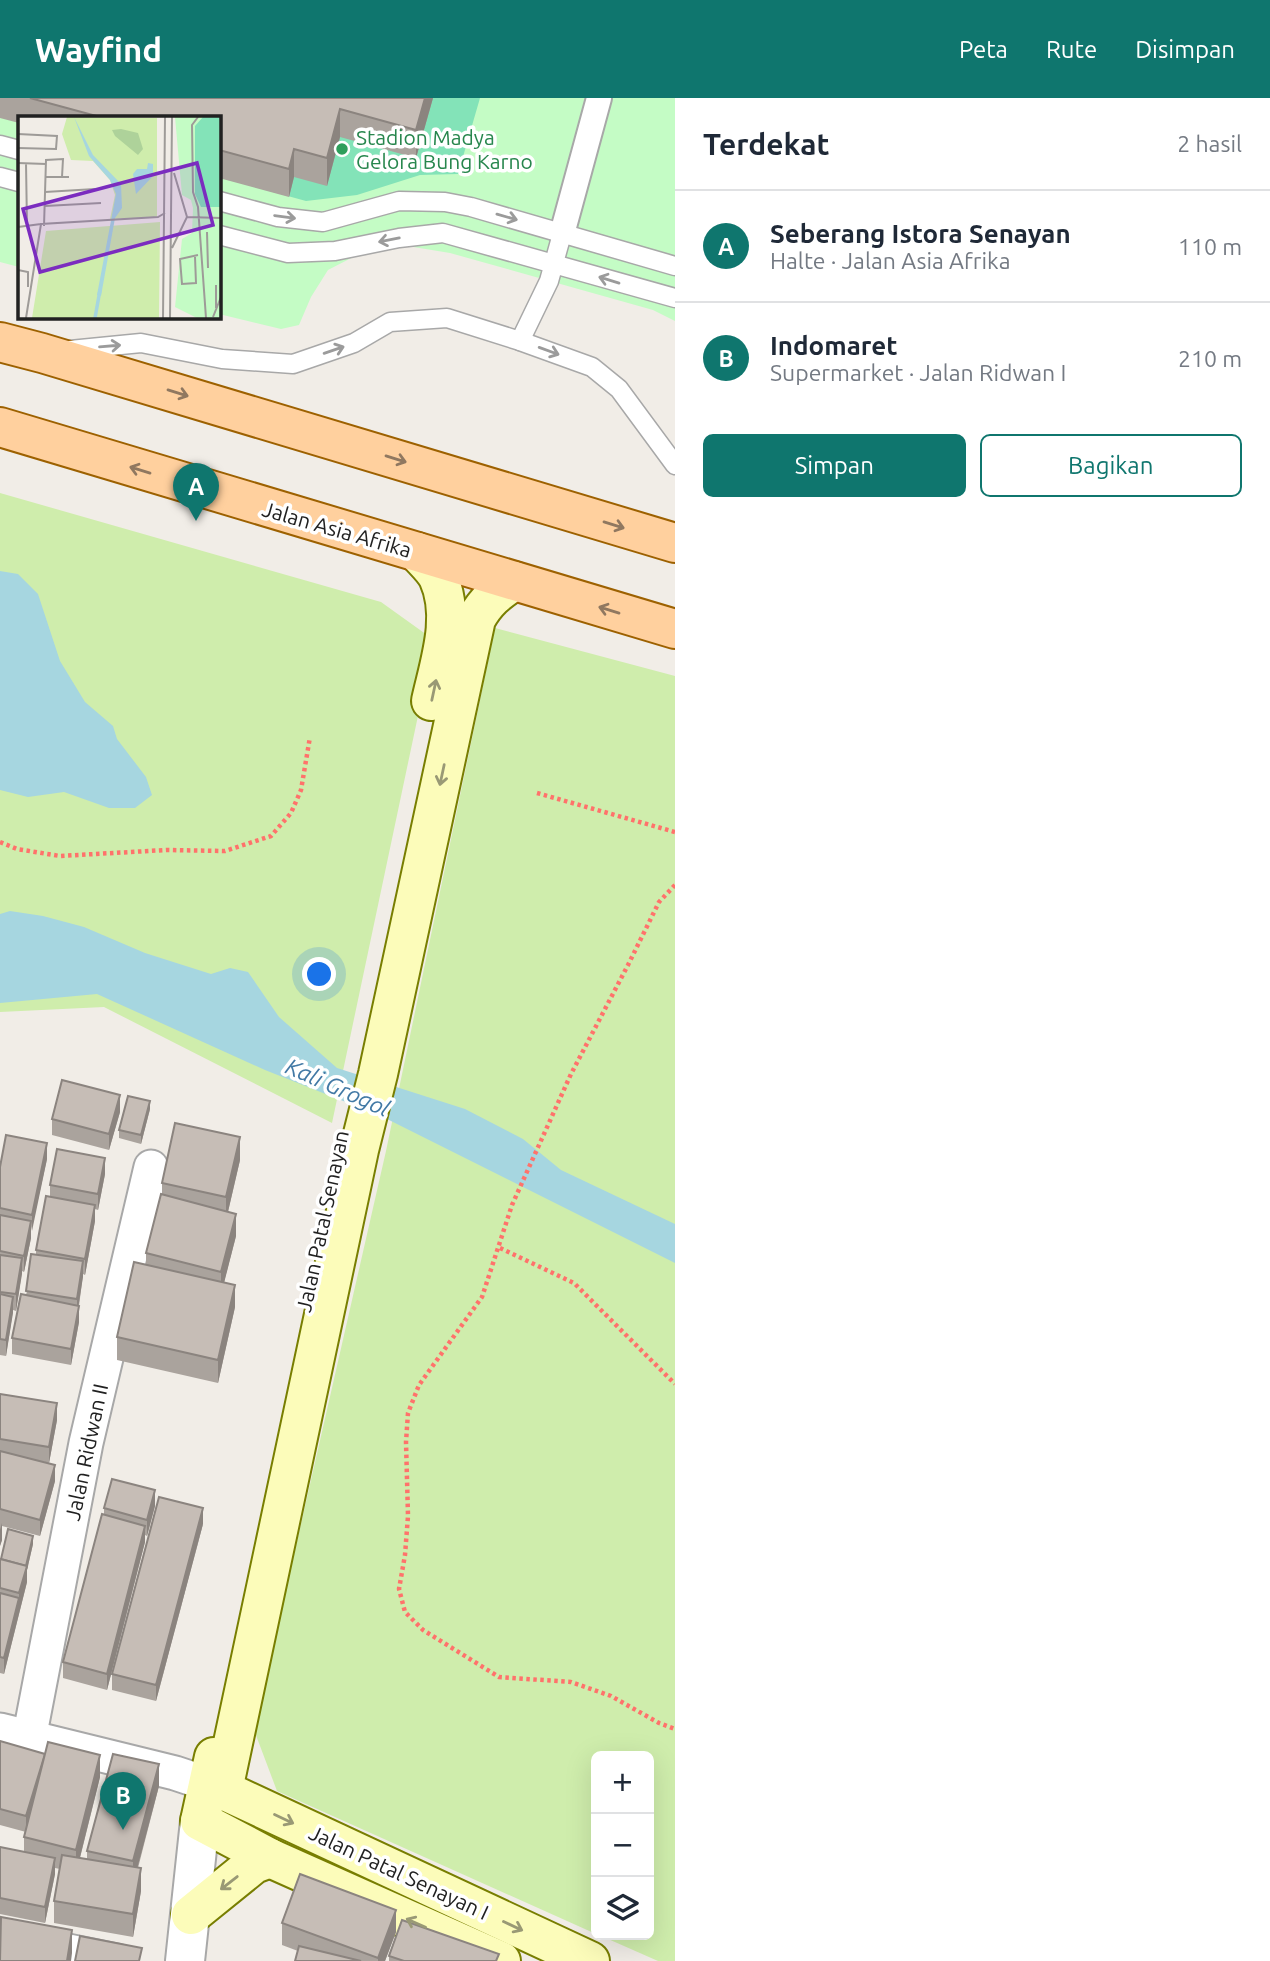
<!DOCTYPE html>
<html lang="id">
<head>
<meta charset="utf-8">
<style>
  body { margin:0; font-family:Ubuntu,sans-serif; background:#f6f6f7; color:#1f2937 }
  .controls { position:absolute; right:21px; bottom:21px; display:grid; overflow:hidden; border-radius:10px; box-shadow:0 7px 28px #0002 }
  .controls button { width:63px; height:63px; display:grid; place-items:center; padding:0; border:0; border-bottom:2px solid #e0e1e3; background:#fff; color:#1f2937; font:35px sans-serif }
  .you { position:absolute; left:320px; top:877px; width:24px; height:24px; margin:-18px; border:5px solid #fff; border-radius:50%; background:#1a73e8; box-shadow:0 0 0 10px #1a73e833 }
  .badge { display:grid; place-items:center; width:46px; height:46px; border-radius:50%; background:#0f766e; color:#fff; font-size:23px; font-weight:700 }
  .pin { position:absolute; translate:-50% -58px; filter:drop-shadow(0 2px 4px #0008) }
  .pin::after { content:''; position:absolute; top:37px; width:24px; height:21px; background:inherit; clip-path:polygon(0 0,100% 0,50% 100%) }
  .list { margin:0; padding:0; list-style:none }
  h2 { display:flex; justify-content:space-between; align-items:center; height:91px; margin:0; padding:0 28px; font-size:30px }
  h2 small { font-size:23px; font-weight:400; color:#747a83 }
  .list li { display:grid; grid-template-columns:46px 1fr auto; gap:21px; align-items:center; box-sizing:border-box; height:112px; padding:0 28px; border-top:2px solid #e0e1e3 }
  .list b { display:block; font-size:26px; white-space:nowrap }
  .list p { margin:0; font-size:23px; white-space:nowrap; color:#747a83 }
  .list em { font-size:23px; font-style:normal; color:#747a83 }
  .actions { display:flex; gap:14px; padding:21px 28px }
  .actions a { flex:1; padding:16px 0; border:2px solid #0f766e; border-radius:10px; text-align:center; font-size:24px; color:#0f766e }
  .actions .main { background:#0f766e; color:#fff }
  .icon { flex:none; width:38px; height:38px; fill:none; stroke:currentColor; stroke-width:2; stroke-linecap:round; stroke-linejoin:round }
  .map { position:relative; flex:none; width:675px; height:1863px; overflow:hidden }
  header { display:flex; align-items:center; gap:42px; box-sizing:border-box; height:98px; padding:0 35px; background:#0f766e; color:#fff }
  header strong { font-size:33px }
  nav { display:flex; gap:38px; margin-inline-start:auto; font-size:24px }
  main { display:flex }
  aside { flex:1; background:#fff }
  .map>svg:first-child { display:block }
  .grass { fill:#cfedac }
  .park { fill:#c4fcc5 }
  .pitch { fill:#83e3b8 }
  .water { fill:#a6d6e0 }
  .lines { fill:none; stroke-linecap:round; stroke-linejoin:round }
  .service-casing { stroke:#a8a8a8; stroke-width:21 }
  .pedestrian-casing { stroke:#a8a8a8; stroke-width:28 }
  .minor-casing { stroke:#a8a8a8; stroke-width:37 }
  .tertiary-casing { stroke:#a8a8a8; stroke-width:42 }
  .secondary-casing { stroke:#787e01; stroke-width:42 }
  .primary-casing { stroke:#9d6100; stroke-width:42 }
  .path { stroke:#ff726b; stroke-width:4.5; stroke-dasharray:3.5 3.5; stroke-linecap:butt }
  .service { stroke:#fff; stroke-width:18 }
  .pedestrian { stroke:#fff; stroke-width:24 }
  .minor { stroke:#fff; stroke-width:33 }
  .tertiary { stroke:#fff; stroke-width:38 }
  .secondary { stroke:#fcfcba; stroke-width:38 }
  .primary { stroke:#ffd09e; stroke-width:38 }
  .wall { fill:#aaa39d }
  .shaded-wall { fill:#8b847f }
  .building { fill:#c6bdb6; stroke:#8b847f; stroke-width:2 }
  .oneway { stroke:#9b9b9b }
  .oneway2 { stroke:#907860 }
  .oneway3 { stroke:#999975 }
  .leisure-dot { fill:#2e9e5b; stroke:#fff; stroke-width:2.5 }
  .labels { text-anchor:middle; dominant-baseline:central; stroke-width:7; stroke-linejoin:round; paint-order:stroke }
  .leisure-label { font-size:21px; fill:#27864d; stroke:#fff; text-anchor:start }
  .street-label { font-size:21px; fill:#212121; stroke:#fff }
  .water-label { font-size:23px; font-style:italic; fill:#4279a5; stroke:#fff }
  .inset-river { fill:none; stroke:#a6d6e0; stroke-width:3.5 }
  .inset-road { fill:none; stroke:#9e9b98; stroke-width:2 }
  .view { fill:#7b2cbf; fill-opacity:0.15; stroke:#7b2cbf; stroke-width:3.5 }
  .inset-edge { fill:none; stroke:#212121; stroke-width:3.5 }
</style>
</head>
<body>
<header>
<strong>Wayfind</strong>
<nav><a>Peta</a><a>Rute</a><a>Disimpan</a></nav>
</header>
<main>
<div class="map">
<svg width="675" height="1863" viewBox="0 0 675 1863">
  <rect width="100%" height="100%" fill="#f1ede7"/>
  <g class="grass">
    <path d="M0,395L381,504L434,542L332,1025L104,909L0,914Z"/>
    <path d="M495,530L675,578V1863H658L599,1837H649V1658H596V1836L277,1693L254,1632L386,1053Z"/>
  </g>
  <path class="park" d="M0,0H675V223L653,212L450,155L395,146L357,157L328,172L311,199L299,227L281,231L219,216V19H19V169L0,164Z"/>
  <path class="pitch" d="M0,0H480L458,76L420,77L357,97L306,103L219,79V19H19Z"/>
  <g class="water">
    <path d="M0,473L18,476L38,496L60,563L85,604L113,628L117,641L146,679L152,697L135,710H109L64,694L28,699L0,692Z"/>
    <path d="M10,813L43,818L84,829L145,855L211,876L230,870L248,874L279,919L337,970L465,1011L523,1041L561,1072L675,1126V1165L381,1018L265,972L97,896L0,905V816Z"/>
  </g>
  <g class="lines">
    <defs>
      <g id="service">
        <path d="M0,47L19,52"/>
        <path d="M0,79L19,84"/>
        <path d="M219,103L278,119L323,124L399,103L445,104L471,109L675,168"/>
        <path d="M219,137L288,155L335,153L399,140L443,135L675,200"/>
        <path d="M520,243L549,183L562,136"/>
        <path d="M70,252L141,245L222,261L293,266L354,245L390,224L447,220L520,243L592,269L619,291L675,367"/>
      </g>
      <path id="pedestrian" d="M562,136L599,0"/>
      <g id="minor">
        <path d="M0,1632L175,1675L208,1686"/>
        <path d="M29,1641L86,1345L151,1069"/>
        <path d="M0,1839L117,1863"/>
      </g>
      <path id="tertiary" d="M185,1863L200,1723"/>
      <g id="secondary">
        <path d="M417,454C424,462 433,470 438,479C456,518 440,563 431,603"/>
        <path d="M514,483C497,494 486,503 476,521L378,976L359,1052L223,1692L590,1863"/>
        <path d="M214,1659L200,1723L270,1760L501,1863"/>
        <path d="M191,1817L254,1766L270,1760"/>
      </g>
      <g id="primary">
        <path d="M0,244L42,255L675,445"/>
        <path d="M0,329L675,531"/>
      </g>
    </defs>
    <use href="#service" class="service-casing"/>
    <use href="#pedestrian" class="pedestrian-casing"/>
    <use href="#minor" class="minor-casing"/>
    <use href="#tertiary" class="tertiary-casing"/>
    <use href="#secondary" class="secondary-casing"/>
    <use href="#primary" class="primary-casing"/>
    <g class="path">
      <path d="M537,695L675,734"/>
      <path d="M0,744L17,751L60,758L166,752L225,753L271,738L291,715L301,692L310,639"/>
      <path d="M675,787L659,804L628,867L571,976L512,1107L482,1199L419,1287L408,1315L406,1344L408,1418L405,1457L399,1491L405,1514L423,1532L499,1579L571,1584L611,1598L659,1625L675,1631"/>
      <path d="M500,1150L574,1185L675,1286"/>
    </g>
    <use href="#service" class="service"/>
    <use href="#pedestrian" class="pedestrian"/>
    <use href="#minor" class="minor"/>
    <use href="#tertiary" class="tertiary"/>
    <use href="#secondary" class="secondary"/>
    <use href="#primary" class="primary"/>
  </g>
  <g class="wall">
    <path d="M0,0H433L416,60L340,39L327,88L294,79L289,99L219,80V19H19V25L0,20Z"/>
    <path d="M150,1011L141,1046L119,1040V1032Z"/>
    <path d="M120,1014L109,1052L52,1037V1021Z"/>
    <path d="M47,1061L31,1133V1140L24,1174L22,1173L16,1213L13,1212L6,1258L0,1257V1069Z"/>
    <path d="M240,1062L228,1114L236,1138L224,1184L235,1209L218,1285L117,1262V1239L146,1167V1155L162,1097V1085Z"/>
    <path d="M105,1076L98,1112L95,1111V1123L85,1177L83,1176L79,1208V1224L71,1267L12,1256V1240L26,1197L36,1157V1152L50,1099V1087Z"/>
    <path d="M0,1296L57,1322L49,1365L41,1363L55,1383L40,1438L2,1428V1442L0,1448Z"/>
    <path d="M155,1408L147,1438L145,1437V1444L107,1592L63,1580V1564L104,1417V1410Z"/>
    <path d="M203,1426L156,1603L112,1592V1576Z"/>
    <path d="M33,1446L27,1472V1484L4,1576L0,1575V1461Z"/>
    <path d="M0,1643L100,1679L80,1760L87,1761V1753L159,1688L138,1770L141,1793L133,1839L54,1825V1803L60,1771L55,1770V1776L45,1825L0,1816V1749L24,1754V1739L26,1734L0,1727Z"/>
    <path d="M282,1825L396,1834L385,1863H295L298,1853L282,1847Z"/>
    <path d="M389,1858L499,1863H389Z"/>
  </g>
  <g class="shaded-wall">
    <path d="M425,0H433L416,60V32Z"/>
    <path d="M340,11V39L327,88V60Z"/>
    <path d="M294,51V79L289,99V71Z"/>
    <path d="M120,997V1014L109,1052V1036Z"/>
    <path d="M150,1003V1011L141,1046V1037Z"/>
    <path d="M240,1039V1062L226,1122V1099Z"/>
    <path d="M47,1045V1061L32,1133V1117Z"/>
    <path d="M105,1060V1076L98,1112V1096Z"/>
    <path d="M95,1107V1123L85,1177V1161Z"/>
    <path d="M236,1116V1138L221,1197V1174Z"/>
    <path d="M31,1123V1140L24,1174V1158Z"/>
    <path d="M22,1160V1176L16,1213V1196Z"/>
    <path d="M83,1163V1179L77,1217V1201Z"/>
    <path d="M235,1187V1209L218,1285V1262Z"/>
    <path d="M13,1199V1215L6,1258V1242Z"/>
    <path d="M79,1208V1224L71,1267V1251Z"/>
    <path d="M57,1305V1322L49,1365V1349Z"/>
    <path d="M55,1367V1383L40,1438V1422Z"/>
    <path d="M155,1392V1408L147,1438V1422Z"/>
    <path d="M203,1410V1426L156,1603V1587Z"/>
    <path d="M2,1425V1442L0,1448V1432Z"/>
    <path d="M145,1428V1444L107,1592V1576Z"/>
    <path d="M33,1438V1446L27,1472V1484L4,1576V1560L19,1501V1495Z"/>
    <path d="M45,1656L26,1734V1718Z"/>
    <path d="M100,1657V1679L76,1775V1752Z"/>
    <path d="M159,1666V1688L133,1786V1763Z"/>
    <path d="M55,1760V1776L45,1825V1809Z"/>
    <path d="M141,1770V1793L133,1839V1816Z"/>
    <path d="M396,1812V1834L385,1863H378V1860Z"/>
    <path d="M72,1832V1855L71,1863H67Z"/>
  </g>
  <g class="building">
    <path d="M30,0H425L416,32L340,11L327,60L294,51L289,71L219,52V19H100Z"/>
    <path d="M62,982L120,997L109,1036L52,1021Z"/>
    <path d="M128,998L150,1003L141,1037L119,1032Z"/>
    <path d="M175,1025L240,1039L226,1099L162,1085Z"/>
    <path d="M6,1037L47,1045L32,1117L0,1110V1069Z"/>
    <path d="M57,1051L105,1060L98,1096L50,1087Z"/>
    <path d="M161,1096L236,1116L221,1174L146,1155Z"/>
    <path d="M46,1098L95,1107L85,1161L36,1152Z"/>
    <path d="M0,1117L31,1123L24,1158L0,1153Z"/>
    <path d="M31,1156L83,1163L77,1201L26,1193Z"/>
    <path d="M0,1157L22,1160L16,1196L0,1194Z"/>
    <path d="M134,1164L235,1187L218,1262L117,1239Z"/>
    <path d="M0,1196L13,1199L6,1242L0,1241Z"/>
    <path d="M21,1196L79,1208L71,1251L12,1240Z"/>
    <path d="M0,1296L57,1305L49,1349L0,1341Z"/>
    <path d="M0,1353L55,1367L40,1422L0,1411Z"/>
    <path d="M112,1381L155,1392L147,1422L104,1410Z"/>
    <path d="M159,1399L203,1410L156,1587L112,1576Z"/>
    <path d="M102,1416L145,1428L107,1576L63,1564Z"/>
    <path d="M8,1431L33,1438L26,1468L1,1461Z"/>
    <path d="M0,1461L27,1468L19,1495L0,1490Z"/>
    <path d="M0,1495L19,1500L4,1560L0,1559Z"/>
    <path d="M0,1643L45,1656L26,1718L0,1711Z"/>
    <path d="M48,1644L100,1657L76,1752L24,1739Z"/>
    <path d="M113,1656L159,1666L133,1763L87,1753Z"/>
    <path d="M0,1749L55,1760L45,1809L0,1800Z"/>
    <path d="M62,1757L141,1770L133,1816L54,1803Z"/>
    <path d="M300,1776L396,1812L378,1860L282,1825Z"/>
    <path d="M1,1819L72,1832L67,1863H0Z"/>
    <path d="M402,1822L499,1856L496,1863H404L389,1858Z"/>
    <path d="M80,1838L142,1850L139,1863H75Z"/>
    <path d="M299,1848L361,1863H295Z"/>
  </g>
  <defs><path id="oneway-shaft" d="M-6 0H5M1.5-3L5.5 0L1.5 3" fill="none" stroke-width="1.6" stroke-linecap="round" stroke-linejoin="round" transform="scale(1.75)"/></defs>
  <g class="oneway">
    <use href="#oneway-shaft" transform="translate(285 119) rotate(8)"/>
    <use href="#oneway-shaft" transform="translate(507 119) rotate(16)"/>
    <use href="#oneway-shaft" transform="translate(389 142) rotate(169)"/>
    <use href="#oneway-shaft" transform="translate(609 182) rotate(-163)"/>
    <use href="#oneway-shaft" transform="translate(110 248) rotate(-5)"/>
    <use href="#oneway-shaft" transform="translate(334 252) rotate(-19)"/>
    <use href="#oneway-shaft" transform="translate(549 253) rotate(20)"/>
  </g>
  <g class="oneway2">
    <use href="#oneway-shaft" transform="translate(178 295) rotate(17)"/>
    <use href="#oneway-shaft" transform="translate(396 361) rotate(17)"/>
    <use href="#oneway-shaft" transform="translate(140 372) rotate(-163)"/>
    <use href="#oneway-shaft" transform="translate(614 427) rotate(17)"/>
    <use href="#oneway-shaft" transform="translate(609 512) rotate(-163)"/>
  </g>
  <g class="oneway3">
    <use href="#oneway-shaft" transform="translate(434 592) rotate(-78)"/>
    <use href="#oneway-shaft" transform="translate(442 677) rotate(102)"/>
    <use href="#oneway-shaft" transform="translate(284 1721) rotate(25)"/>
    <use href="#oneway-shaft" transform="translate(229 1785) rotate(142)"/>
    <use href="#oneway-shaft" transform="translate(416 1825) rotate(-156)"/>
    <use href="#oneway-shaft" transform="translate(513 1828) rotate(25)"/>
  </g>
  <circle class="leisure-dot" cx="342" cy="51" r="7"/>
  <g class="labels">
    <g class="leisure-label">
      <text x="356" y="39">Stadion Madya<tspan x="356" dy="24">Gelora Bung Karno</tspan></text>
    </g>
    <g class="street-label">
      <text transform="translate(337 431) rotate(16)">Jalan Asia Afrika</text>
      <text transform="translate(322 1123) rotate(-78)">Jalan Patal Senayan</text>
      <text transform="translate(86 1354) rotate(-78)">Jalan Ridwan II</text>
      <text transform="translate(399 1774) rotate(25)">Jalan Patal Senayan I</text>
    </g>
    <g class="water-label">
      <text transform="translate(338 989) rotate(24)">Kali Grogol</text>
    </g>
  </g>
  <g transform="translate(18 18)">
    <rect width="203" height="203" fill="#f1ede7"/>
    <path d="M49,1L139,2V101L92,103L97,79L92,64L75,45L53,44L44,18ZM142,106L141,202H14L28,115Z" fill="#cfedac"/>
    <path d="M103,13L120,17L125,33L120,39L97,20L94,14Z" fill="#aed29a"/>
    <path d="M157,1H203V202H179L157,191L164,123L174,117L175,92L173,84L164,79Z" fill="#c4fcc5"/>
    <path d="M185,1H203V91H183L177,78V10Z" fill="#83e3b8"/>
    <path d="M56,1L75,39L103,68L104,92L97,102L83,180L79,179L98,78L92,64L71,40ZM130,47L135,48V60L118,78L115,58L119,53H129Z" fill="#a6d6e0"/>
    <path class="inset-river" d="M77,202L82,174"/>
    <path class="inset-road" d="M180,1L174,9L175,76L180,91L188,202M0,18L39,20L38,33L0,32M0,47L28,48M8,47L9,110M27,61H51M27,76L77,73M27,90L83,87M169,101L203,102M26,110L28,44L45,43L44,61M0,111L23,108M189,116L190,152M154,132L169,101L156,57M177,141L178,167L164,168L162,143L180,139M0,154L10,156V171M198,192V169M195,201L203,181M8,202L23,108L140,101L147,97M145,202L147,1M152,202L154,1"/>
    <path class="view" d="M179,47L195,109L22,156L5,93Z"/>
    <rect width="203" height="203" class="inset-edge"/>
  </g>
</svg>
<div class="controls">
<button>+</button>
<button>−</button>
<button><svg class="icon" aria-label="layers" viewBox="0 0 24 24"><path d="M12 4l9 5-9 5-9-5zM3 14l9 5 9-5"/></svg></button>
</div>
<div class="you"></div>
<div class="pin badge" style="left:196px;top:423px">A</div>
<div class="pin badge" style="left:123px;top:1732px">B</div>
</div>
<aside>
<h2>Terdekat<small>2 hasil</small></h2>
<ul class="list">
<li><span class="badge">A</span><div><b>Seberang Istora Senayan</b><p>Halte · Jalan Asia Afrika</p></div><em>110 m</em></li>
<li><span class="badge">B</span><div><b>Indomaret</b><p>Supermarket · Jalan Ridwan I</p></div><em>210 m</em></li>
</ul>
<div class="actions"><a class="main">Simpan</a><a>Bagikan</a></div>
</aside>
</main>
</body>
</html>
